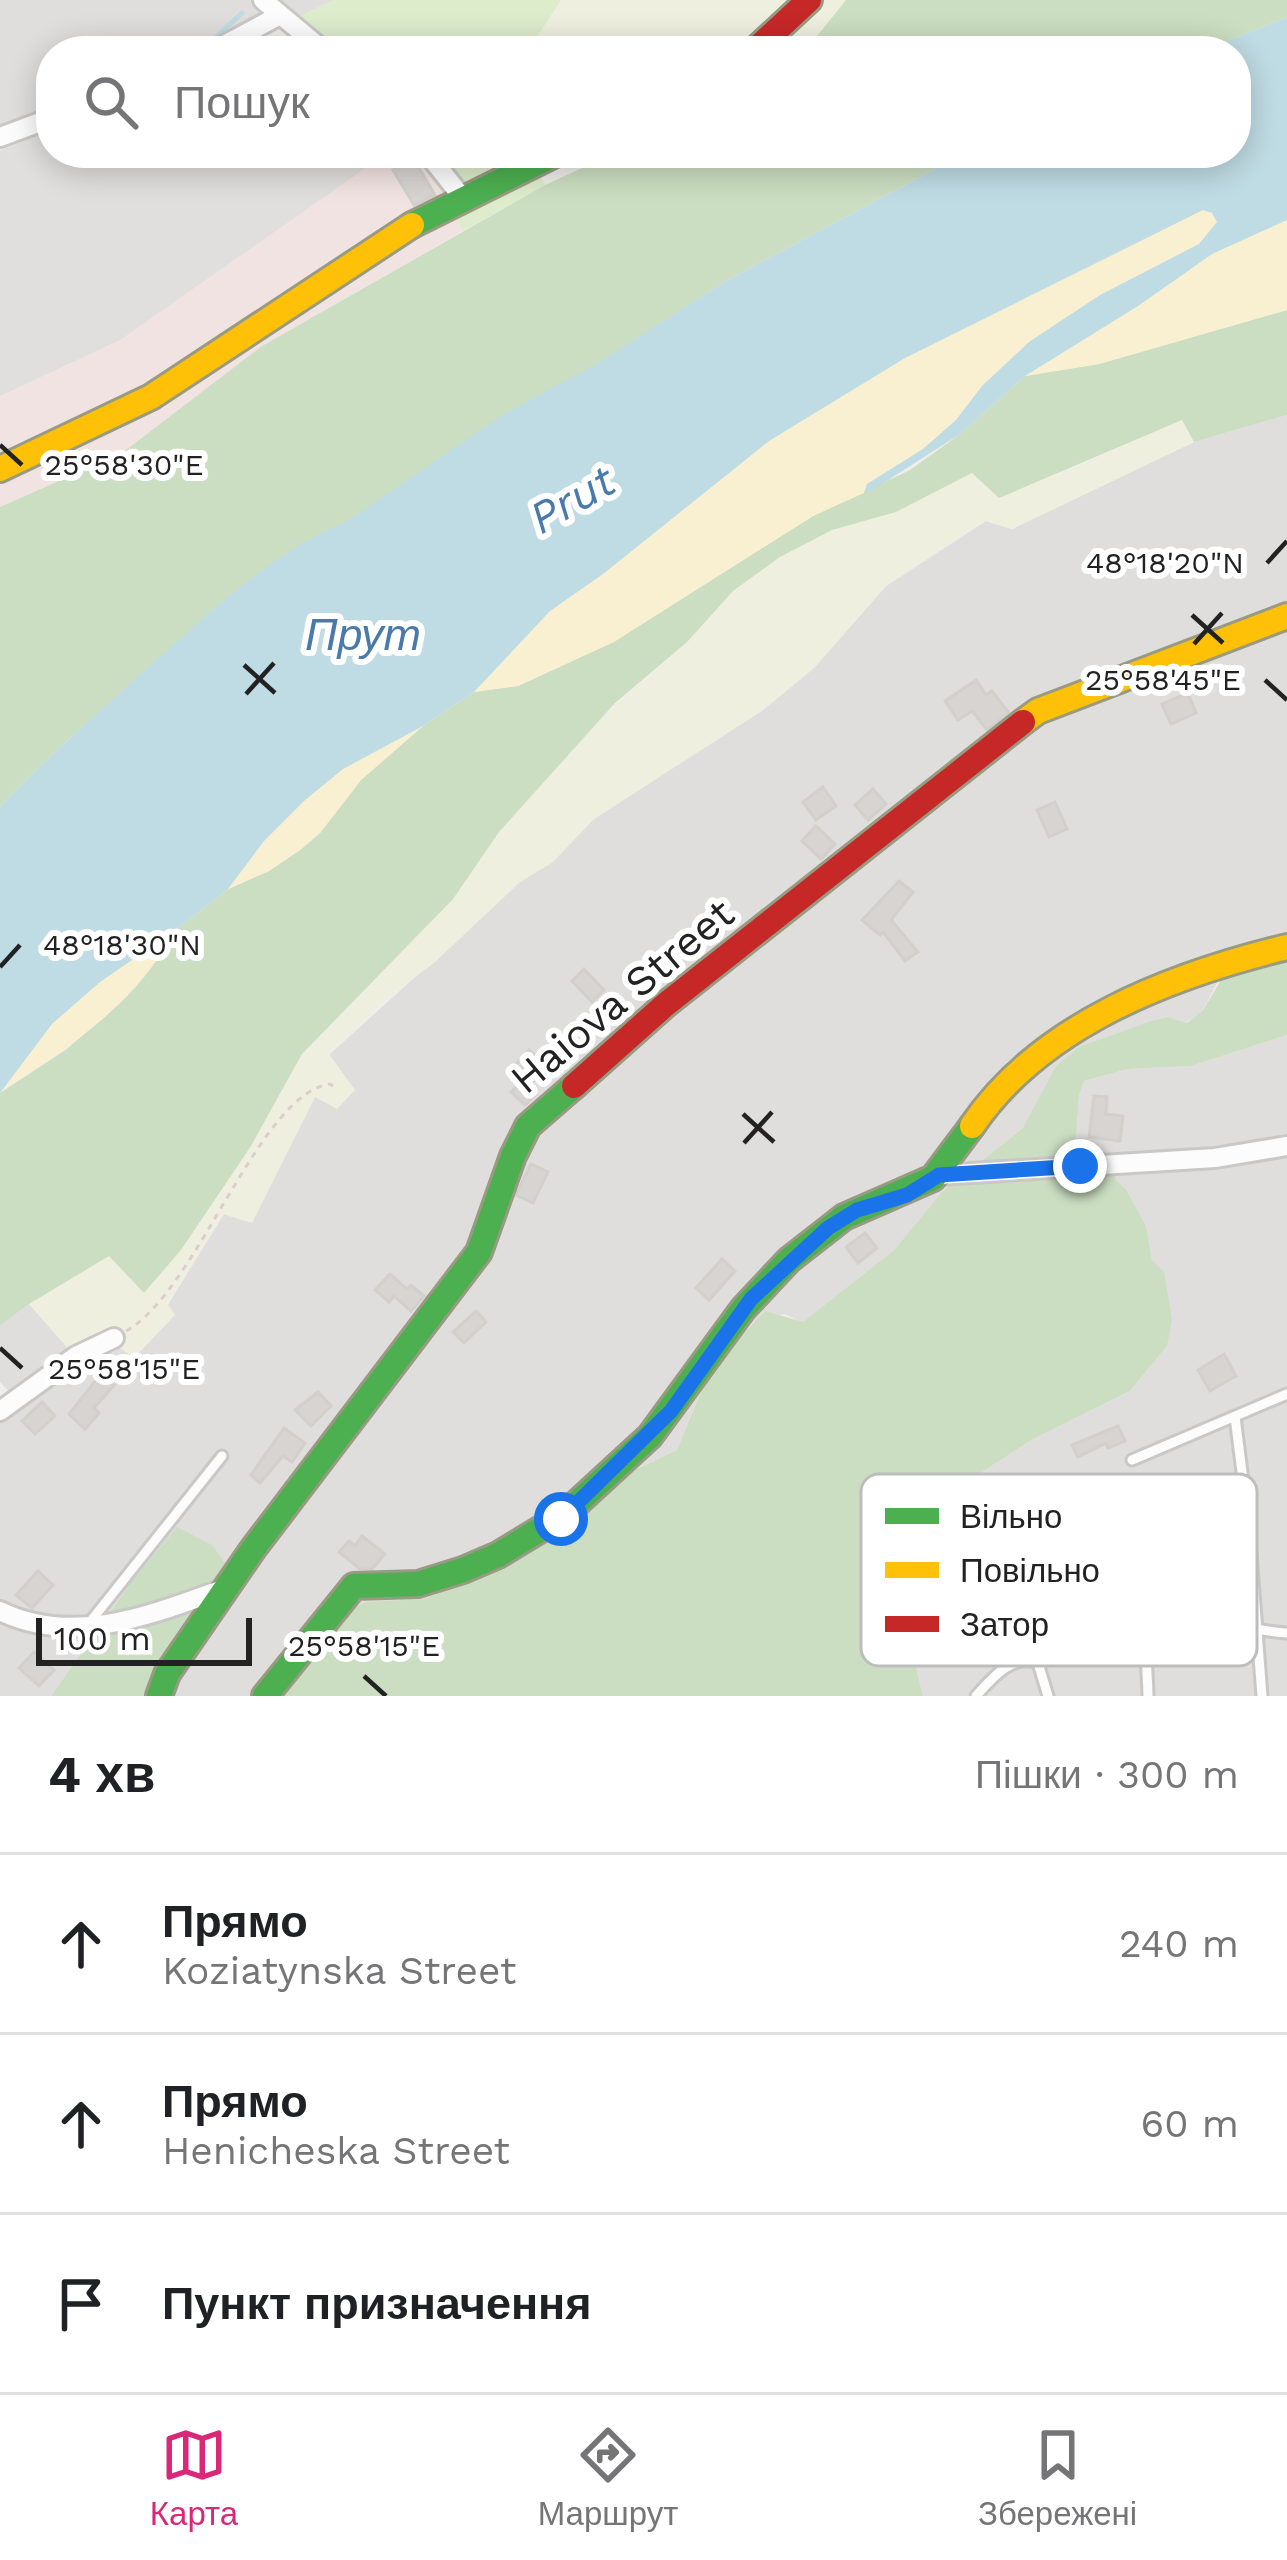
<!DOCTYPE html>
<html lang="uk">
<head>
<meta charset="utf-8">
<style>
  body { margin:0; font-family:"Work Sans",sans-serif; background:#f6f6f6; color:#202124 }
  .scale { position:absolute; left:36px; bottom:30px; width:216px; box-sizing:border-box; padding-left:12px; border:6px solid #222; border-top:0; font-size:33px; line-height:42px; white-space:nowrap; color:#222; -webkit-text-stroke:9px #fff; paint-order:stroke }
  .stop { position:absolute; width:36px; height:36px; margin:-27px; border:9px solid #1a73e8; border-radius:50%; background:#fff }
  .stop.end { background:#1a73e8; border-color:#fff; box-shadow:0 3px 12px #0008 }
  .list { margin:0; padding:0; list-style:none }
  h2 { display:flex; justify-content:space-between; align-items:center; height:156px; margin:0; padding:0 48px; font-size:51px }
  h2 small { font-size:39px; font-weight:400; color:#757577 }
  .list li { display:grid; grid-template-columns:78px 1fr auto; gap:36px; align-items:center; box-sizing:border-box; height:180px; padding:0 48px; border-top:3px solid #e0e0e0 }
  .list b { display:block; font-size:45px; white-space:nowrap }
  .list p { margin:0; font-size:39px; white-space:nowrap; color:#757577 }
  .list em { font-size:39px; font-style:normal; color:#757577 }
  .icon { flex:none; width:66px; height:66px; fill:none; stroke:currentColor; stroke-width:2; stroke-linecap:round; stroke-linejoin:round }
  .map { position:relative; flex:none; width:1287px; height:1696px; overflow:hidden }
  .search { position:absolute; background:#fff; box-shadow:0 6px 30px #0003; left:36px; right:36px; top:36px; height:132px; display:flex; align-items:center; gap:30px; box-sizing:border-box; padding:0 42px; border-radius:48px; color:#757577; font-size:45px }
  .sheet { height:696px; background:#fff }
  nav { display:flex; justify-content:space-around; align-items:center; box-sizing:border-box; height:168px; border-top:3px solid #e0e0e0; background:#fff; font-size:33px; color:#757577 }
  nav a { display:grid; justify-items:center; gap:6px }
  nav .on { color:#db2777 }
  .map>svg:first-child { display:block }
  .residential { fill:#dfdedc }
  .commercial { fill:#f1e3e1 }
  .farmland { fill:#efefdf }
  .grass { fill:#ddeccb }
  .forest { fill:#cbdec1 }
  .sand { fill:#f8f0d0 }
  .parking { fill:#e0dfde }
  .water { fill:#bfdbe3 }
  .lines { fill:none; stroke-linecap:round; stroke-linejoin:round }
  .stream { stroke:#bfdbe3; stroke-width:4.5 }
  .building { fill:#d7d4d2; stroke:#d3d0cc; stroke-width:3 }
  .lane-casing { stroke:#c9c8c7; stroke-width:15 }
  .street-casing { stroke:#c9c8c7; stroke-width:24 }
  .fast-casing { stroke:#999a82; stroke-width:30 }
  .slow-casing { stroke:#999a82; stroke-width:30 }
  .jam-casing { stroke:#999a82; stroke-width:30 }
  .path { stroke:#dccecd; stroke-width:3; stroke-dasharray:6 6; stroke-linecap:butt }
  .lane { stroke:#fdfcfc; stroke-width:9 }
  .street { stroke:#fdfcfc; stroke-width:18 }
  .fast { stroke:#4caf50; stroke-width:24 }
  .slow { stroke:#ffc107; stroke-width:24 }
  .jam { stroke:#c62828; stroke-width:24 }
  .route { stroke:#1a73e8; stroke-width:15 }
  .ticks { fill:none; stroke:#222; stroke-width:4.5 }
  .labels { text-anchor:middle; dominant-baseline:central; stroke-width:12; stroke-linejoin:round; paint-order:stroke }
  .street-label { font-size:42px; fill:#222; stroke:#fff }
  .water-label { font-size:45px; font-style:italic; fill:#4a7aab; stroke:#fff }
  .key { fill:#fff; stroke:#bdbdbd; stroke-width:3 }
  .key-label { font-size:33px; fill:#222 }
  .ticks-label { font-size:30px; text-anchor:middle; fill:#222; stroke:#fff; stroke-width:12; stroke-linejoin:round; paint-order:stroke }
</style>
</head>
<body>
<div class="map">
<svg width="1287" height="1696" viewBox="0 0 1287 1696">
  <rect width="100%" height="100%" fill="#f0eeeb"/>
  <g class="residential">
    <path d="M0,0H334L228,51H51V126L0,144Z"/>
    <path d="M1287,415V963L1276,954L1217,983L1203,1010L1186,1023L1168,1017L1151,1021L1081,1046L1023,1128L942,1192L894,1250L802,1323L785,1314L754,1322L711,1367L677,1450L631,1471L492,1570L424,1599L386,1602L275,1696H150L177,1528L132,1581L51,1696H0V1418L20,1403L0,1382V1326L29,1304L80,1362L112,1342L135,1358L224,1214L252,1222L315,1097L355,1091L329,1055L520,882L553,861L594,819L763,710L814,668L886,586L986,521L1012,529L1194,442Z"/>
    <path d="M1287,1035V1696H923L897,1589L901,1507L942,1498L1033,1439L1130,1391L1167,1346L1164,1273L1152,1260L1146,1226L1126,1189L1116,1180L1107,1153L1076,1143L1079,1096L1084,1081L1128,1069L1191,1066Z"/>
  </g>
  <path class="commercial" d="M51,126V153H419L463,231L262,346L122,453L0,507V144Z"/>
  <g class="farmland">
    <path d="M561,0H846L805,51H528Z"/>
    <path d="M1182,419L1194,442L1012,529L985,521L886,586L814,668L763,710L594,819L553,862L520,882L435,962L380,1004L329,1054L355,1090L337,1109L315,1097L252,1223L223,1214L167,1303L175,1315L134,1358L112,1342L80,1362L29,1304L110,1255L144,1292L159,1278L251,1146L302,1054L383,967L582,736L687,642L733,591L780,557L832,530L896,512L972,473L983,484L1061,474Z"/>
  </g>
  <g class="grass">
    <path d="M334,0H561L528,51H323L294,19Z"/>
    <path d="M419,153H526L545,185L463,231Z"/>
  </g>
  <g class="forest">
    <path d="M846,0H1287V17L1203,51H805Z"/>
    <path d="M615,153H965L726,281L594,366L504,415L346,523C272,552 213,610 154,663C102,709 48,756 0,807V507L122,453L262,346L545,185Z"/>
    <path d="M1287,310V415L1194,442L1182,420L999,498L972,473L896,512L832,530L780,557L733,591L687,642L615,703L499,832L453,899L302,1054L251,1146L181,1250L144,1293L109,1256L29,1304L0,1326V1093L67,1049L109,1012L164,950L173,932L228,889L269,871L300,850L320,833L361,780L423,726L474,692L518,686L613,642L813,516L910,470L960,434L1025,376L1099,364Z"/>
    <path d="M1277,953L1287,963V1035L1191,1066L1128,1069L1084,1081L1079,1096L1076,1142L1107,1153L1116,1180L1126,1189L1146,1226L1152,1260L1164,1272L1172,1319L1167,1346L1130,1391L1033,1439L942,1498L901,1508L897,1589L923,1696H275L335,1620L353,1609L366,1602L424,1599L465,1583L492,1570L632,1471L677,1450L711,1367L765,1311L803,1322L894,1250L942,1192L1023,1128L1056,1066L1081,1046L1151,1021L1168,1017L1187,1023L1203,1010L1224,975Z"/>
    <path d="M177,1527L212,1545L231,1571L150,1696H51L132,1581Z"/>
  </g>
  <g class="sand">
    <path d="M1203,209L1212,213L1217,222L1199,244L1100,295L1029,342L982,386L956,420L923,449L867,484L864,493L813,516L614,642L518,686L474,692L550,611L603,574L769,441L905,358Z"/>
    <path d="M1287,220V310L1099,364L1025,376L1138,306L1212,254Z"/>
    <path d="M423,726L361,780L320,833L300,850L269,871L228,889C261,844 298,796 347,767C371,752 398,740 423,726Z"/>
    <path d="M173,932C139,1003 65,1050 2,1091L51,1024L100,982Z"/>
  </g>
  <path class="parking" d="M51,130V153H387L120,340L0,396V151Z"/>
  <path class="water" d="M1287,17V220L1212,254L1138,306L1025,376L960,434L871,491L864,493L867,484L923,449L956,420L982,386L1029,342L1100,295L1199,244L1217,222L1212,213L1203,210L905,358L769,441L603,574L550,611L474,692L423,726L343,769L304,801L264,841L228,889L173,932L100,982L52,1024L0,1093V807C48,756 102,709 154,662C213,610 271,552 346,522L504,414L593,366L726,281L965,153H1236V51H1203Z"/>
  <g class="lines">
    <path class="stream" d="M201,51L242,13"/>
  </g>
  <g class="building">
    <path d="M413,158L435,195L414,205L393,170Z"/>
    <path d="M976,680L986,695L992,691L1009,713L987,730L972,711L958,720L945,701Z"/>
    <path d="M1188,693L1196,713L1171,724L1162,704Z"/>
    <path d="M823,787L836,806L816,820L803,802Z"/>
    <path d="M873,789L886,804L868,820L855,805Z"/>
    <path d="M1055,802L1067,829L1049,837L1037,810Z"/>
    <path d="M816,826L835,844L821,859L802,841Z"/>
    <path d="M899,881L913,892L891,920L918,952L905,961L883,932L880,935L862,920Z"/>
    <path d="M584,969L604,990L592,1002L572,981Z"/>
    <path d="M529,1050L539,1059L532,1066L540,1073L528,1087L536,1094L525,1105L511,1092L521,1082L510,1071Z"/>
    <path d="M1094,1096L1107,1097L1106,1114L1123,1116L1120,1141L1089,1137Z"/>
    <path d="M531,1164L548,1172L533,1203L516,1195Z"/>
    <path d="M865,1233L877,1248L858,1263L846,1247Z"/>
    <path d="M722,1259L735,1271L709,1300L696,1288Z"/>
    <path d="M390,1274L407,1289L411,1285L424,1296L411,1311L394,1296L389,1302L375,1290Z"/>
    <path d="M476,1311L486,1322L464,1343L453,1332Z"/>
    <path d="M1224,1354L1236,1376L1210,1391L1198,1370Z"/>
    <path d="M109,1364L122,1376L94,1408L99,1413L85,1429L69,1414Z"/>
    <path d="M318,1392L331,1406L311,1426L295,1410Z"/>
    <path d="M42,1402L55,1416L35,1434L22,1421Z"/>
    <path d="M1118,1426L1125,1441L1108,1448L1106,1443L1078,1457L1072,1445Z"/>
    <path d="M284,1428L305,1443L292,1462L283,1456L260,1483L251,1475Z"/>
    <path d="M362,1536L385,1554L372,1569H360L339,1552L349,1541L355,1546Z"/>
    <path d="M38,1571L53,1585L32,1608L16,1595Z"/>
    <path d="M34,1652L54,1670L39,1686L19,1668Z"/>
  </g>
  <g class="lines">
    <defs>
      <g id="lane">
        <path d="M1235,1417L1249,1527L1262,1696"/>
        <path d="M1132,1460L1287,1394"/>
        <path d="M90,1622L222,1456"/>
        <path d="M976,1696C992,1678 1013,1653 1038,1663L1048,1696"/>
        <path d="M1148,1696C1148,1679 1144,1654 1150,1639C1163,1608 1259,1632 1287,1633"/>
      </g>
      <g id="street">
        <path d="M263,0L324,51"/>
        <path d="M213,51L280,15"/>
        <path d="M0,137L51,118"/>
        <path d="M427,153L462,197"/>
        <path d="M939,1175L1215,1158L1287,1146"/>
        <path d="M0,1411L76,1356L114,1338"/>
        <path d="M0,1611C74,1647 153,1614 226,1588"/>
      </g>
      <g id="fast">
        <path d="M412,225L557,153"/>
        <path d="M159,1696L167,1674L253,1549L479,1252L513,1156L528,1126L574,1086"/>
        <path d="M265,1696L354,1586L418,1584L463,1570L498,1555L564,1515L650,1436L743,1309L789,1260L844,1217L933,1178L972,1126"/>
      </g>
      <g id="slow">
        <path d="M0,469L151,397L412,225"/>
        <path d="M1023,722L1038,711L1287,616"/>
        <path d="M972,1126C1041,1024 1172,975 1287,947"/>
      </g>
      <g id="jam">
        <path d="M754,51L809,0"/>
        <path d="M574,1086L665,1005L1023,722"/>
      </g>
    </defs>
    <use href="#lane" class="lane-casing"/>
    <use href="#street" class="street-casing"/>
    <use href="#fast" class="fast-casing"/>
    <use href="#slow" class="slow-casing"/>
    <use href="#jam" class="jam-casing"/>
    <path class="path" d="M126,1331C197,1292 259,1093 330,1084L336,1088"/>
    <use href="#lane" class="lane"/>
    <use href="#street" class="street"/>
    <use href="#fast" class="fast"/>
    <use href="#slow" class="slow"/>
    <use href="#jam" class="jam"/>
  </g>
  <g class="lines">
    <path class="route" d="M561,1519L671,1411L751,1299L828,1228L857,1210L907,1195L939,1175L1080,1166"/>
  </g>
  <path class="ticks" d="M0,445L22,465M1267,563L1287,541M1192,615L1223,643M1194,644L1222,613M244,665L275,693M1265,680L1287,700M246,694L274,663M0,967L20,945M743,1114L774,1142M744,1143L772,1112M0,1348L22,1368M364,1676L386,1696"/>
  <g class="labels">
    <g class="street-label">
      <text transform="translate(622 996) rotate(-40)">Haiova Street</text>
    </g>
    <g class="water-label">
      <text transform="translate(572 499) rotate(-30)">Prut</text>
      <text x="363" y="634">Прут</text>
    </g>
  </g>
  <rect x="861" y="1474" width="396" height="192" rx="18" class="key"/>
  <rect x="885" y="1508" width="54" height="16" fill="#4caf50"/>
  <rect x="885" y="1562" width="54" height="16" fill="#ffc107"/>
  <rect x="885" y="1616" width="54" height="16" fill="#c62828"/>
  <g class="key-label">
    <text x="960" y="1528">Вільно</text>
    <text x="960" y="1582">Повільно</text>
    <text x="960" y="1636">Затор</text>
  </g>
  <g class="ticks-label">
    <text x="124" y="475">25°58'30"E</text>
    <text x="1165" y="573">48°18'20"N</text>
    <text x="1163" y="690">25°58'45"E</text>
    <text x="122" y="955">48°18'30"N</text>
    <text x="124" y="1379">25°58'15"E</text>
    <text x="364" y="1656">25°58'15"E</text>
  </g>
</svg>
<div class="scale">100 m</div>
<div class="stop" style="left:561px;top:1519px"></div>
<div class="stop end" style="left:1080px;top:1166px"></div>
<div class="search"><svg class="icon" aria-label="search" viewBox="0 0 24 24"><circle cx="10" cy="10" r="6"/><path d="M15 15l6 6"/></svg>Пошук</div>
</div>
<section class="sheet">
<h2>4 хв<small>Пішки · 300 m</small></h2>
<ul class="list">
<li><svg class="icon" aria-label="ahead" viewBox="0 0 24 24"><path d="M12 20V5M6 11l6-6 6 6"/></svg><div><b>Прямо</b><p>Koziatynska Street</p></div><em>240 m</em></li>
<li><svg class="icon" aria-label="ahead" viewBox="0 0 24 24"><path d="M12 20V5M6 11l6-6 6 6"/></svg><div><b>Прямо</b><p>Henicheska Street</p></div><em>60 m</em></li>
<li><svg class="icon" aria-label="arrive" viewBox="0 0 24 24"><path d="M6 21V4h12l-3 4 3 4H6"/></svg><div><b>Пункт призначення</b></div></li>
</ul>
</section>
<nav>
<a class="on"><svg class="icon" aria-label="map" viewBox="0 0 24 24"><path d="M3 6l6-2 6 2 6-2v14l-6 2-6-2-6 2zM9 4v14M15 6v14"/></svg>Карта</a>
<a><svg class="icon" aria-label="directions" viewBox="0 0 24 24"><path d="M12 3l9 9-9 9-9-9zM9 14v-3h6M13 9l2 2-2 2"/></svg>Маршрут</a>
<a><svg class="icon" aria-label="saved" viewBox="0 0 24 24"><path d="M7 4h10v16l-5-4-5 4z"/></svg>Збережені</a>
</nav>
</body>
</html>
